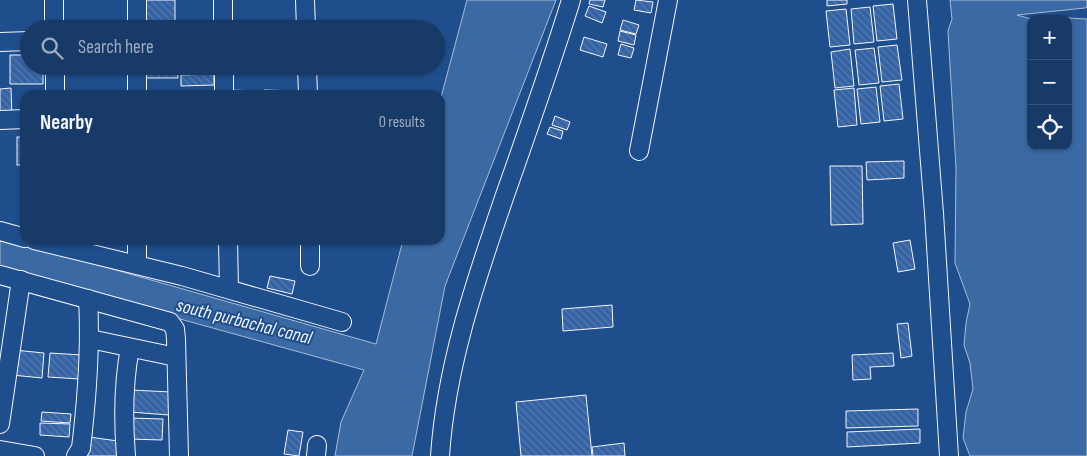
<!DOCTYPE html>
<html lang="en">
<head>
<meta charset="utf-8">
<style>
  body { margin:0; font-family:"Sofia Sans Condensed",sans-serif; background:#20416f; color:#f1f3f6 }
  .controls { position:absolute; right:15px; top:15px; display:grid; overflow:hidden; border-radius:10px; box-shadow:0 1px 4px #0004 }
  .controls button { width:45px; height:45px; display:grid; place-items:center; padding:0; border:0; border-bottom:1px solid #36547d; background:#173a69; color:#f1f3f6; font:25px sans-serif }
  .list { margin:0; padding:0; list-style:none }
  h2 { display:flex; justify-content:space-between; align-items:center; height:65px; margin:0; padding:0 20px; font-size:21px }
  h2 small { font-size:16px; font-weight:400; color:#9eadc0 }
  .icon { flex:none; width:28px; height:28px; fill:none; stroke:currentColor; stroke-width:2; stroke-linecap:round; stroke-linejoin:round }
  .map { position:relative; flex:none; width:1087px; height:456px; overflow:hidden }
  .search { position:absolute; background:#173a69; box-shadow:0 1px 4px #0004; left:20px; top:20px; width:425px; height:55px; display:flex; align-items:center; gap:12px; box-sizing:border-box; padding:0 18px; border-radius:28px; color:#9eadc0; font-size:19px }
  .panel { position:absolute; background:#173a69; box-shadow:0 1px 4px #0004; left:20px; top:90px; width:425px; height:155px; border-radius:15px }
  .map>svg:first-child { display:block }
  .water { fill:#3b69a3; stroke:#a8bbd7 }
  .building { fill:url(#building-back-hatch); stroke:#f2f6ff }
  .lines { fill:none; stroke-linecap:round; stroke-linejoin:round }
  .street-casing { stroke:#f2f6ff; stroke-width:20 }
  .street { stroke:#1f4e8c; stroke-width:18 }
  .labels { text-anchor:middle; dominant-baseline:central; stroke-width:4; stroke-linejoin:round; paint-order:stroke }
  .water-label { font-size:19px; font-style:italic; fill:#f2f6ff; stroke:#1f4e8c }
</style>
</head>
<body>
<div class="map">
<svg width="1087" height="456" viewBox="0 0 1087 456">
  <defs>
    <pattern id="building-back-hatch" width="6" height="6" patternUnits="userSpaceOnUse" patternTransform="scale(1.25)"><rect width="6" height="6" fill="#3563a3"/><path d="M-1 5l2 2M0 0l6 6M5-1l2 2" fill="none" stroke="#537ab1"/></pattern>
  </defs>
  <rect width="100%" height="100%" fill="#1f4e8c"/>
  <g class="water">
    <path d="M467,0H556L445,286L412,456H335L341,422L364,370L0,269V237L376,344L403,240H440V101Z"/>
    <path d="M950,0H1087V7L1085,8L1017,15L1031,19V146H1068V19H1034L1052,17L1087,19V456H970L963,438L966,412L973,389L970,363L964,345L966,323L970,304L955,263L956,168L948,31L952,19Z"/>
  </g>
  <g class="building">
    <rect x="142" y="0" width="33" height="24"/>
    <path d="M590,0H605L603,7L589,4Z"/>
    <path d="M636,0L653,2L651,13L634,10Z"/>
    <path d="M827,0H847V4L827,6Z"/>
    <path d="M893,4L897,39L877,41L873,6Z"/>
    <path d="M589,6L606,12L602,23L585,16Z"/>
    <path d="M870,7L874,42L854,44L851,9Z"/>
    <path d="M846,9L850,45L830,47L826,11Z"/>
    <path d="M623,20L639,25L636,34L620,30Z"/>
    <path d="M620,31L636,35L634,45L618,41Z"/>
    <path d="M584,37L607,44L603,57L580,50Z"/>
    <path d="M621,44L634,48L631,58L618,55Z"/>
    <path d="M897,45L902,80L882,82L878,47Z"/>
    <path d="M874,48L879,83L859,85L855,50Z"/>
    <path d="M850,49L854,86L835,88L831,52Z"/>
    <path d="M10,55H29V66H43V84H10Z"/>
    <path d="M145,66H177L178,78H145Z"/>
    <path d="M181,66H215V71L181,72Z"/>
    <path d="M325,66H374L375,72L325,73Z"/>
    <path d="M214,74V85L181,86V75Z"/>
    <path d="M899,84L903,119L884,121L880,86Z"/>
    <path d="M876,87L880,122L861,124L857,89Z"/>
    <path d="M11,88L12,118L0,119V89Z"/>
    <path d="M854,88L857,125L838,127L834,90Z"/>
    <path d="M229,90L262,91V95H229Z"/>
    <path d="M264,90L300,91V95H264Z"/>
    <rect x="181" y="92" width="15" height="3"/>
    <path d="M555,116L570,122L567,130L552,125Z"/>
    <path d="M550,127L563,131L561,139L547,134Z"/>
    <rect x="17" y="137" width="8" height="28"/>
    <path d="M904,161V178L867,180L866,162Z"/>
    <path d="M830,166H862L863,224L831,225Z"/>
    <path d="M910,240L915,269L898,272L893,243Z"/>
    <path d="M270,276L295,281L292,294L267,288Z"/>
    <path d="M612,305L613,327L563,331L562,309Z"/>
    <path d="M908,323L912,356L901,358L897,324Z"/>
    <path d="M14,350L44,353L42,378L12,375Z"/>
    <path d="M50,353L82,355L80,379L48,377Z"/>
    <path d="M893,353L894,366L870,367L871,379L853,380L852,355Z"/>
    <path d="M131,390L171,392L169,415L130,412Z"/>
    <path d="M586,395L592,456H521L516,402Z"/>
    <path d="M918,409V426L846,428V411Z"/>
    <path d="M42,412L71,414L70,423L41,421Z"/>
    <path d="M130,418L163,419L162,440L129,439Z"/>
    <path d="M40,423L70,424L69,437L40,435Z"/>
    <path d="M920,429V443L847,447V432Z"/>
    <path d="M288,430L303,432L299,456L284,454Z"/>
    <path d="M89,437L118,441L117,456H85Z"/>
    <path d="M624,443L625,456H593L592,447Z"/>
  </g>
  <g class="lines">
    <defs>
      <g id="street">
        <path d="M54,0V29"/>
        <path d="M137,0V29"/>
        <path d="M223,0V29"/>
        <path d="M305,0L306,29"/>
        <path d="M917,0L934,213L949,456"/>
        <path d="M0,42L29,41"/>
        <path d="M55,66V95"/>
        <path d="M137,66V95"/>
        <path d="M224,66V95"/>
        <path d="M307,66L308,95"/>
        <path d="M0,120L25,119"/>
        <path d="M639,151L668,0"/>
        <path d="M0,231L25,238"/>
        <path d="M34,240L182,276L342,322"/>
        <path d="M137,240V265"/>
        <path d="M228,240L229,289"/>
        <path d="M310,240V266"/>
        <path d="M0,275L170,322L175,329L176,339L179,456"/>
        <path d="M90,339L176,357"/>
        <path d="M0,424L21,280"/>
        <path d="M0,450L35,456"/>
        <path d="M76,456L81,448C87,398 91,349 88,299"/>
        <path d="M126,456C123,419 123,384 130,348"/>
        <path d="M316,456L317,445"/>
        <path d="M440,456C446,365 476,280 505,195C528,130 551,65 571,0"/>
      </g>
    </defs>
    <use href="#street" class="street-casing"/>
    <use href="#street" class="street"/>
  </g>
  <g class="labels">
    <g class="water-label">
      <text transform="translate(244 322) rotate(14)">south purbachal canal</text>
    </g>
  </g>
</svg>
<div class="controls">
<button>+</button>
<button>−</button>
<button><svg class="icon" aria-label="locate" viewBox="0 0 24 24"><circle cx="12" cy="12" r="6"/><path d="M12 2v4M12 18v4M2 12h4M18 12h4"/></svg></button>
</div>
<div class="search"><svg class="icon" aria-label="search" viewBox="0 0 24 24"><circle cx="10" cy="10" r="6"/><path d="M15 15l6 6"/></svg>Search here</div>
<section class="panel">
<h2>Nearby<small>0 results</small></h2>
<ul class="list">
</ul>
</section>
</div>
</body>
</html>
